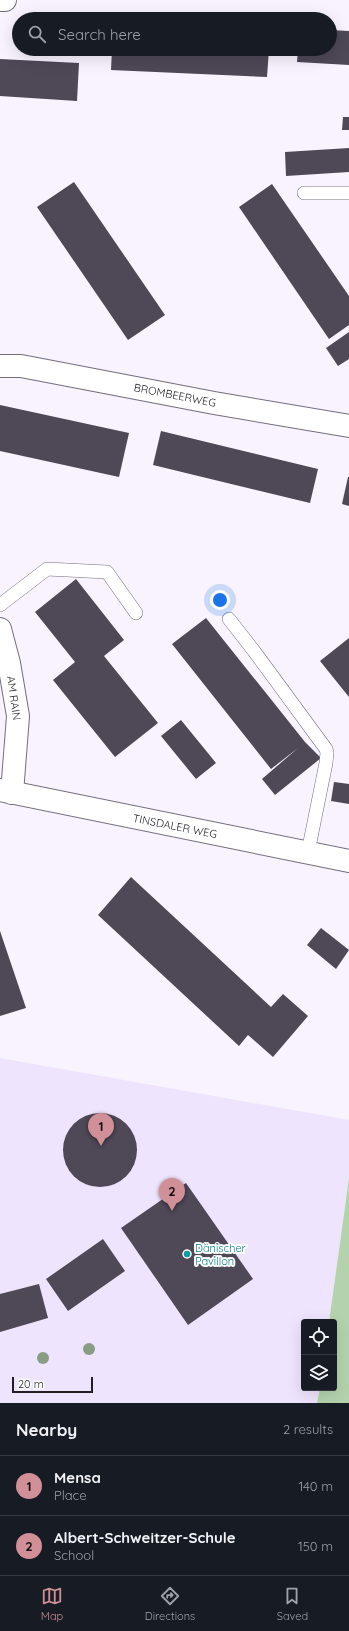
<!DOCTYPE html>
<html lang="en">
<head>
<meta charset="utf-8">
<style>
  body { margin:0; font-family:Quicksand,sans-serif; background:#242831; color:#f1f3f6 }
  .controls { position:absolute; right:12px; bottom:12px; display:grid; overflow:hidden; border-radius:4px; box-shadow:0 4px 16px #0002 }
  .controls button { width:36px; height:36px; display:grid; place-items:center; padding:0; border:0; border-bottom:1px solid #363941; background:#171b24; color:#f1f3f6; font:20px sans-serif }
  .scale { position:absolute; left:12px; bottom:10px; width:81px; box-sizing:border-box; padding-left:4px; border:2px solid #211e25; border-top:0; font-size:11px; line-height:14px; white-space:nowrap; color:#211e25; -webkit-text-stroke:3px #fff; paint-order:stroke }
  .you { position:absolute; left:220px; top:600px; width:14px; height:14px; margin:-10px; border:3px solid #fff; border-radius:50%; background:#1a73e8; box-shadow:0 0 0 6px #1a73e833 }
  .badge { display:grid; place-items:center; width:26px; height:26px; border-radius:50%; background:#d18f98; color:#111; font-size:13px; font-weight:700 }
  .pin { position:absolute; translate:-50% -33px; filter:drop-shadow(0 1px 2px #0008) }
  .pin::after { content:''; position:absolute; top:21px; width:14px; height:12px; background:inherit; clip-path:polygon(0 0,100% 0,50% 100%) }
  .list { margin:0; padding:0; list-style:none }
  h2 { display:flex; justify-content:space-between; align-items:center; height:52px; margin:0; padding:0 16px; font-size:17px }
  h2 small { font-size:13px; font-weight:400; color:#9ea1a6 }
  .list li { display:grid; grid-template-columns:26px 1fr auto; gap:12px; align-items:center; box-sizing:border-box; height:60px; padding:0 16px; border-top:1px solid #363941 }
  .list b { display:block; font-size:15px; white-space:nowrap }
  .list p { margin:0; font-size:13px; white-space:nowrap; color:#9ea1a6 }
  .list em { font-size:13px; font-style:normal; color:#9ea1a6 }
  .icon { flex:none; width:22px; height:22px; fill:none; stroke:currentColor; stroke-width:2; stroke-linecap:round; stroke-linejoin:round }
  .map { position:relative; flex:none; width:349px; height:1403px; overflow:hidden }
  .search { position:absolute; background:#171b24; box-shadow:0 4px 16px #0002; left:12px; right:12px; top:12px; height:44px; display:flex; align-items:center; gap:10px; box-sizing:border-box; padding:0 14px; border-radius:22px; color:#9ea1a6; font-size:15px }
  .sheet { height:172px; background:#171b24 }
  nav { display:flex; justify-content:space-around; align-items:center; box-sizing:border-box; height:56px; border-top:1px solid #363941; background:#171b24; font-size:11px; color:#9ea1a6 }
  nav a { display:grid; justify-items:center; gap:2px }
  nav .on { color:#d18f98 }
  .map>svg:first-child { display:block }
  .built { fill:#efe4fd }
  .green { fill:#b4d3ac }
  .building { fill:#4e4857 }
  .lines { fill:none; stroke-linecap:round; stroke-linejoin:round }
  .service-casing { stroke:#746d7d; stroke-width:14 }
  .minor-casing { stroke:#746d7d; stroke-width:24 }
  .tertiary-casing { stroke:#746d7d; stroke-width:24 }
  .service { stroke:#fff; stroke-width:13 }
  .minor { stroke:#fff; stroke-width:22 }
  .tertiary { stroke:#fff; stroke-width:22 }
  .tree { fill:#889d84 }
  .culture-dot { fill:#0f9aa8; stroke:#fff; stroke-width:1.5 }
  .labels { text-anchor:middle; dominant-baseline:central; stroke-width:4; stroke-linejoin:round; paint-order:stroke }
  .street-label { font-size:11px; fill:#211e25; stroke:#fff }
  .culture-label { font-size:11px; fill:#0d838f; stroke:#fff; text-anchor:start }
</style>
</head>
<body>
<div class="map">
<svg width="349" height="1403" viewBox="0 0 349 1403">
  <rect width="100%" height="100%" fill="#f8f3fe"/>
  <path class="built" d="M0,1058L349,1120V1178L329,1322H304V1388H320L317,1403H0Z"/>
  <path class="green" d="M349,1178V1403H317L320,1388H334V1322H329Z"/>
  <g class="building">
    <path d="M330,30L349,31V65L297,62L298,49H330Z"/>
    <path d="M112,49H269L267,77L111,70Z"/>
    <path d="M0,59L79,63L77,101L0,96Z"/>
    <path d="M343,117H349V130H342Z"/>
    <path d="M349,148V172L286,176L285,152Z"/>
    <path d="M74,182L165,315L128,340L37,207Z"/>
    <path d="M272,184L349,296V325L329,339L239,207Z"/>
    <path d="M349,332V359L338,366L326,348Z"/>
    <path d="M0,405L129,433L119,477L0,451Z"/>
    <path d="M161,431L318,469L310,503L153,465Z"/>
    <path d="M348,477H349V506L342,504Z"/>
    <path d="M76,579L124,640L104,656L158,723L115,757L53,680L75,662L35,612Z"/>
    <path d="M206,618L305,742L321,758L275,795L262,779L298,748L271,769L172,644Z"/>
    <path d="M349,638V697L320,661Z"/>
    <path d="M181,720L216,763L196,779L161,736Z"/>
    <path d="M334,782L349,784V804L331,801Z"/>
    <path d="M131,877L271,1007L283,994L308,1016L273,1057L248,1035L239,1046L98,915Z"/>
    <path d="M321,928L349,950L336,969L307,945Z"/>
    <path d="M0,931L26,1008L0,1016Z"/>
    <circle cx="100" cy="1150" r="37"/>
    <path d="M186,1183L253,1279L188,1325L121,1228Z"/>
    <path d="M103,1239L125,1271L68,1311L46,1279Z"/>
    <path d="M39,1284L48,1318L0,1332V1294Z"/>
  </g>
  <g class="lines">
    <defs>
      <g id="service">
        <path d="M304,193H349"/>
        <path d="M0,605L47,569L107,572L136,613"/>
        <path d="M229,619L254,651L326,749L327,753L326,763L308,852"/>
      </g>
      <g id="minor">
        <path d="M0,0H5"/>
        <path d="M0,366H21L214,403L349,426"/>
        <path d="M0,629L9,663L18,716L12,793"/>
      </g>
      <path id="tertiary" d="M0,790L349,861"/>
    </defs>
    <use href="#service" class="service-casing"/>
    <use href="#minor" class="minor-casing"/>
    <use href="#tertiary" class="tertiary-casing"/>
    <use href="#service" class="service"/>
    <use href="#minor" class="minor"/>
    <use href="#tertiary" class="tertiary"/>
  </g>
  <g class="tree">
    <circle cx="89" cy="1349" r="6"/>
    <circle cx="43" cy="1358" r="6"/>
  </g>
  <circle class="culture-dot" cx="187" cy="1254" r="4"/>
  <g class="labels">
    <g class="street-label">
      <text transform="translate(175 395) rotate(11)">BROMBEERWEG</text>
      <text transform="translate(14 698) rotate(82)">AM RAIN</text>
      <text transform="translate(175 826) rotate(11)">TINSDALER WEG</text>
    </g>
    <g class="culture-label">
      <text x="195" y="1248">Dänischer<tspan x="195" dy="13">Pavillon</tspan></text>
    </g>
  </g>
</svg>
<div class="controls">
<button><svg class="icon" aria-label="locate" viewBox="0 0 24 24"><circle cx="12" cy="12" r="6"/><path d="M12 2v4M12 18v4M2 12h4M18 12h4"/></svg></button>
<button><svg class="icon" aria-label="layers" viewBox="0 0 24 24"><path d="M12 4l9 5-9 5-9-5zM3 14l9 5 9-5"/></svg></button>
</div>
<div class="scale">20 m</div>
<div class="you"></div>
<div class="pin badge" style="left:101px;top:1146px">1</div>
<div class="pin badge" style="left:172px;top:1211px">2</div>
<div class="search"><svg class="icon" aria-label="search" viewBox="0 0 24 24"><circle cx="10" cy="10" r="6"/><path d="M15 15l6 6"/></svg>Search here</div>
</div>
<section class="sheet">
<h2>Nearby<small>2 results</small></h2>
<ul class="list">
<li><span class="badge">1</span><div><b>Mensa</b><p>Place</p></div><em>140 m</em></li>
<li><span class="badge">2</span><div><b>Albert-Schweitzer-Schule</b><p>School</p></div><em>150 m</em></li>
</ul>
</section>
<nav>
<a class="on"><svg class="icon" aria-label="map" viewBox="0 0 24 24"><path d="M3 6l6-2 6 2 6-2v14l-6 2-6-2-6 2zM9 4v14M15 6v14"/></svg>Map</a>
<a><svg class="icon" aria-label="directions" viewBox="0 0 24 24"><path d="M12 3l9 9-9 9-9-9zM9 14v-3h6M13 9l2 2-2 2"/></svg>Directions</a>
<a><svg class="icon" aria-label="saved" viewBox="0 0 24 24"><path d="M7 4h10v16l-5-4-5 4z"/></svg>Saved</a>
</nav>
</body>
</html>
